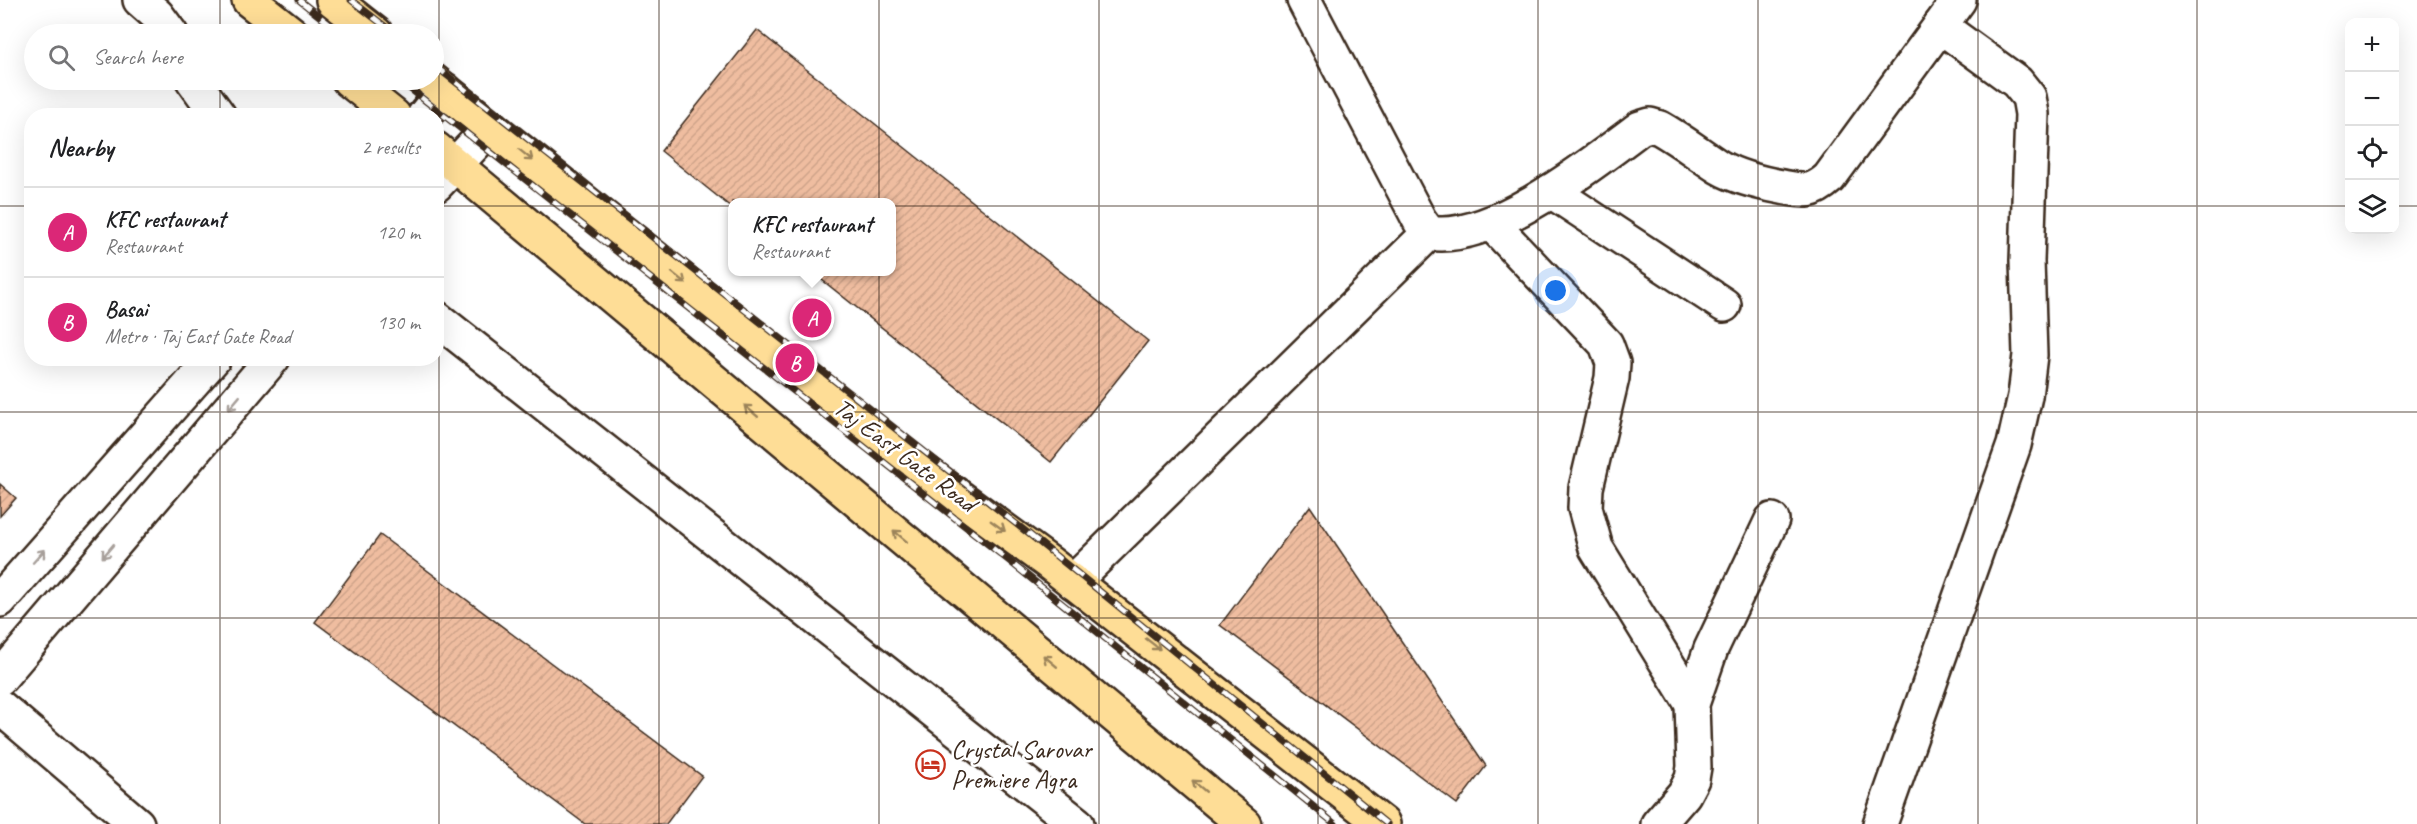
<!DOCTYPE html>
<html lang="en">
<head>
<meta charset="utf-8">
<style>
  body { margin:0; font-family:Caveat,sans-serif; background:#f2f2f2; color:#202124 }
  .controls { position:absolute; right:18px; top:18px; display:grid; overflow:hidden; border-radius:12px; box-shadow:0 6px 24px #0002 }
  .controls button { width:54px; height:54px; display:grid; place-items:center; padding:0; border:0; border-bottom:2px solid #e0e0e0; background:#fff; color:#202124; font:30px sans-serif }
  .you { position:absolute; left:1556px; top:291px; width:21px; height:21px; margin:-15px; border:4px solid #fff; border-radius:50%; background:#1a73e8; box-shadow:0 0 0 9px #1a73e833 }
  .badge { display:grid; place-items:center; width:39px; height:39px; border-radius:50%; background:#db2777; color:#fff; font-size:20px; font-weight:700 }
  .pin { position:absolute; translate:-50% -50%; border:3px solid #fff; box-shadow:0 2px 6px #0006 }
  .popup { position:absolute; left:728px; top:198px; width:168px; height:78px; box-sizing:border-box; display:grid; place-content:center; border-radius:12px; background:#fff; filter:drop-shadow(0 2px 4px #0005); font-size:20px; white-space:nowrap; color:#757577 }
  .popup b { font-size:22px; color:#202124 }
  .popup::after { content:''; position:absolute; left:50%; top:100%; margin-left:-12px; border:12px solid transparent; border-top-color:#fff }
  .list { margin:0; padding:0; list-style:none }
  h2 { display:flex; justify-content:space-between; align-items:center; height:78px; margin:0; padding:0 24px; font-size:26px }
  h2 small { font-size:20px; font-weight:400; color:#757577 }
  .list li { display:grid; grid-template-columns:39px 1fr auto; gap:18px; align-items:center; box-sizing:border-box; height:90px; padding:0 24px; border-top:2px solid #e0e0e0 }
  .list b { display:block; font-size:22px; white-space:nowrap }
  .list p { margin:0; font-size:20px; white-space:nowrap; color:#757577 }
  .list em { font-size:20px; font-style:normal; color:#757577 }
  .icon { flex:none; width:33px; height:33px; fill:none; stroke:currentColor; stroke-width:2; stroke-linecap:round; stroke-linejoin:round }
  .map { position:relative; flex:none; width:2417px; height:824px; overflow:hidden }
  .search { position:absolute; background:#fff; box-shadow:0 6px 24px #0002; left:24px; top:24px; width:420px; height:66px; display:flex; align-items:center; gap:15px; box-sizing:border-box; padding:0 21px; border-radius:33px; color:#757577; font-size:22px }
  .panel { position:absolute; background:#fff; box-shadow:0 6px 24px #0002; left:24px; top:108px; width:420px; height:258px; border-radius:24px }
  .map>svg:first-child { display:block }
  .building { fill:url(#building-hatch); stroke:#3b2a1e; stroke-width:1.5 }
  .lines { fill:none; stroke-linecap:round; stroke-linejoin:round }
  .street-casing { stroke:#3b2a1e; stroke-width:38 }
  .secondary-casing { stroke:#3b2a1e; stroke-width:38 }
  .primary-casing { stroke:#3b2a1e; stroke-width:38 }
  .street { stroke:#fff; stroke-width:33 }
  .secondary { stroke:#fff; stroke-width:33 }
  .primary { stroke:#fedd96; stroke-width:33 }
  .rail-casing { stroke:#3b2a1e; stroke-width:7 }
  .rail { stroke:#fff; stroke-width:4.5; stroke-dasharray:14; stroke-linecap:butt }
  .oneway { stroke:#9c845a }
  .oneway2 { stroke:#a79f9a }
  .grid { fill:none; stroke:#3b2a1e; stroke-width:1.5; stroke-opacity:0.55 }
  .labels { text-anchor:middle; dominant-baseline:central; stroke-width:5; stroke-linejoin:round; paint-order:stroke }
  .street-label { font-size:26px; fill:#3b2a1e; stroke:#fff }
  .poi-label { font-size:26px; fill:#3b2a1e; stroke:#fff; text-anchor:start }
</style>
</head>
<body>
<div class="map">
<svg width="2417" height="824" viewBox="0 0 2417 824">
  <defs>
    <pattern id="building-hatch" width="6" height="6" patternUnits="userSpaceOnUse" patternTransform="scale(1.5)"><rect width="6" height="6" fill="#efbda0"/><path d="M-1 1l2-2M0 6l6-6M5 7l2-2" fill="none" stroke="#cea389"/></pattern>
  </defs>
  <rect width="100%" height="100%" fill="#fff"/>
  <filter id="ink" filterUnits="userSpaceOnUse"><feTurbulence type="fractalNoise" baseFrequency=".0167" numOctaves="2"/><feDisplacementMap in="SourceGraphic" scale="12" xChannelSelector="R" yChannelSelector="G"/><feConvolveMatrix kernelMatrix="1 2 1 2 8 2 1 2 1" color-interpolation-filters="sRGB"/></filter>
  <g filter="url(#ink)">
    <g class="building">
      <path d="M757,30L1148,341L1051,462L812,272H892V202H732V208L661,151Z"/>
      <path d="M0,484L16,498L0,516Z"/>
      <path d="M1310,506L1486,766L1457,804L1220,625Z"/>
      <path d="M380,535L702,776L666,824H585L315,622Z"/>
    </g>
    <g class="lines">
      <defs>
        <g id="street">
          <path d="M140,0L157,15L171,34"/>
          <path d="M1304,0L1420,221L1429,233C1491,244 1592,164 1640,128L1650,125L1660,128C1681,140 1699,154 1719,167C1738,178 1760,183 1782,187C1804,191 1811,194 1829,178L1959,0"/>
          <path d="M193,80L219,116"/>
          <path d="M1551,191L1724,305"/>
          <path d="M1492,224L1606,344L1613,363L1612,378L1586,488L1585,508L1596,548L1692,704"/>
          <path d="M436,318L1077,824"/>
          <path d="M1073,582L1429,233"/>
          <path d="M0,707L137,824"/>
          <path d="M1658,824L1684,794L1692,779L1694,767L1692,704L1711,649L1772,520"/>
          <path d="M1880,824L2014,445L2025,396L2030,355L2027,261L2032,114L2029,97L2017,82L1940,26"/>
        </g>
        <g id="secondary">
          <path d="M424,116L445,90"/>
          <path d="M436,185L491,127"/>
          <path d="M0,600L214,358"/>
          <path d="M0,678L273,358"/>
        </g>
        <g id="primary">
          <path d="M249,0L292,34"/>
          <path d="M333,0L376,34"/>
          <path d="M349,80L394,116"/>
          <path d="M432,80L888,445L1048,562L1383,824"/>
          <path d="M436,149L1244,824"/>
        </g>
      </defs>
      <use href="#street" class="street-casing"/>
      <use href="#secondary" class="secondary-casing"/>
      <use href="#primary" class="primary-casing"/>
      <use href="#street" class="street"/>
      <use href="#secondary" class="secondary"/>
      <use href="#primary" class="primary"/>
      <defs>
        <g id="rail">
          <path d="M299,0L342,34"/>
          <path d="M351,0L395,34"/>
          <path d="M434,65L1029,534L1387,824"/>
          <path d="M399,80L1008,560L1335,824"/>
        </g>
      </defs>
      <use href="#rail" class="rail-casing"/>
      <use href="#rail" class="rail"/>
    </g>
    <defs><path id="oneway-shaft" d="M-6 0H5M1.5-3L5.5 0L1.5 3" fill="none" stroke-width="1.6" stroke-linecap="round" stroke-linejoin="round" transform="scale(1.5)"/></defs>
    <g class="oneway">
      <use href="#oneway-shaft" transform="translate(526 155) rotate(39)"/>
      <use href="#oneway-shaft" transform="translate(679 278) rotate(39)"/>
      <use href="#oneway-shaft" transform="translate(751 411) rotate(-140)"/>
      <use href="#oneway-shaft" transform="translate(998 526) rotate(36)"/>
      <use href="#oneway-shaft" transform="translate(900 536) rotate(-140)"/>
      <use href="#oneway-shaft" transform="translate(1153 644) rotate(38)"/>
      <use href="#oneway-shaft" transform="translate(1050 661) rotate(-140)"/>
      <use href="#oneway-shaft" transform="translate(1199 786) rotate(-140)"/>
    </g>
    <g class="oneway2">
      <use href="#oneway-shaft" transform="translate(234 403) rotate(130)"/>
      <use href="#oneway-shaft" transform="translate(108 551) rotate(130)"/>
      <use href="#oneway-shaft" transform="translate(39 556) rotate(-48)"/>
    </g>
  </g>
  <path class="grid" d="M220,0V34M439,0V824M659,0V824M879,0V824M1099,0V824M1318,0V824M1538,0V824M1758,0V824M1978,0V824M2197,0V824M220,80V116M0,206H32M436,206H2350M2394,206H2417M220,358V824M0,412H2417M0,618H2417"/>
  <defs>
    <symbol id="hotel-ring" viewBox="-11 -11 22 22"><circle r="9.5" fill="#fff" stroke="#c8321e" stroke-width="1.5"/><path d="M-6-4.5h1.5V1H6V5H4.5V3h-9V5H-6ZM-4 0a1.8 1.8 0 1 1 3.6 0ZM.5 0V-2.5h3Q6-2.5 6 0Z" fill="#c8321e"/></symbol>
  </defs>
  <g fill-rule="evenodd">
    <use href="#hotel-ring" x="914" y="748" width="33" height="33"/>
  </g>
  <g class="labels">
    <g class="street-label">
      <text transform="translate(905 455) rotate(37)">Taj East Gate Road</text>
    </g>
    <g class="poi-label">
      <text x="951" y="749">Crystal Sarovar<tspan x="951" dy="30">Premiere Agra</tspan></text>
    </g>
  </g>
</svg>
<div class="controls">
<button>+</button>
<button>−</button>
<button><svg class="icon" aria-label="locate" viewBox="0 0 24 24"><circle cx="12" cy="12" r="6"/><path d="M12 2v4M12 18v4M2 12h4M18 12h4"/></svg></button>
<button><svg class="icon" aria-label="layers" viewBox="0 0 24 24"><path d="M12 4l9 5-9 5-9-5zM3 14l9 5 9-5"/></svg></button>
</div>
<div class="you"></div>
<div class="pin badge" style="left:812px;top:318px">A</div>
<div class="popup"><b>KFC restaurant</b>Restaurant</div>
<div class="pin badge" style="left:795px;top:363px">B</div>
<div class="search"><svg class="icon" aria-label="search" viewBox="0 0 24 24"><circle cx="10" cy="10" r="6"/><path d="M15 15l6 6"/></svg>Search here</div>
<section class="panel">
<h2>Nearby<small>2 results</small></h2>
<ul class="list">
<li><span class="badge">A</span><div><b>KFC restaurant</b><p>Restaurant</p></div><em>120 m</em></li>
<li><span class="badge">B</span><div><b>Basai</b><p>Metro · Taj East Gate Road</p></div><em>130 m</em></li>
</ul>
</section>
</div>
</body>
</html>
